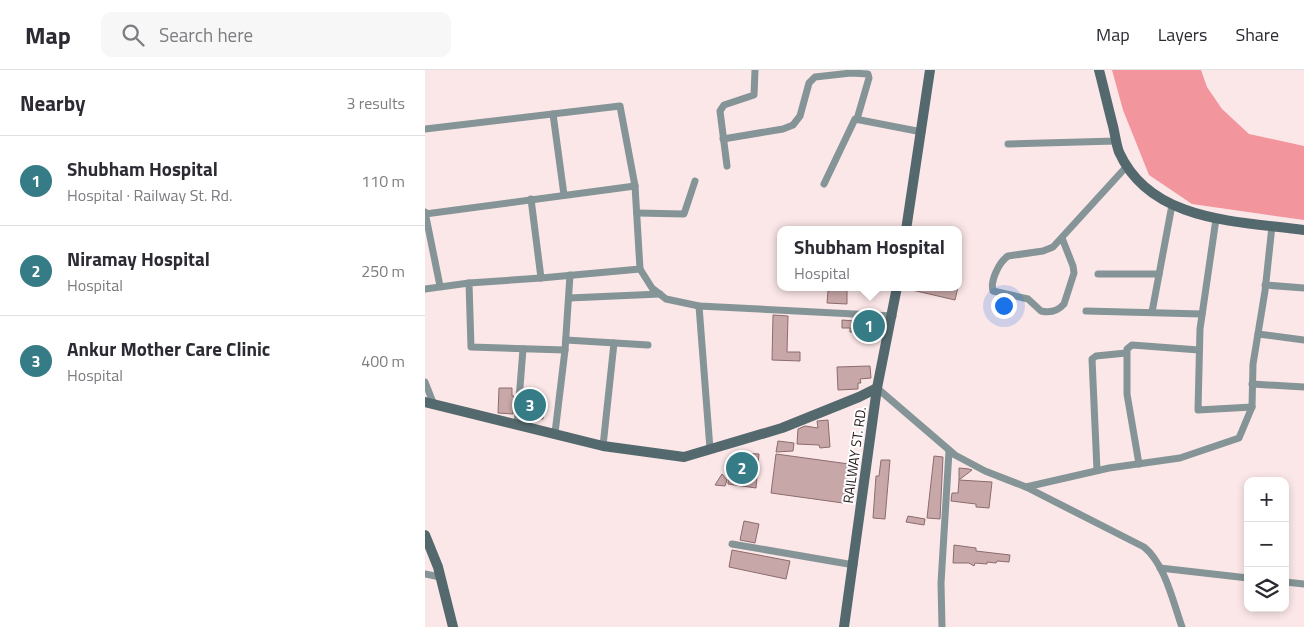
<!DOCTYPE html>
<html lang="en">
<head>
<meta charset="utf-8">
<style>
  body { margin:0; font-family:"Titillium Web",sans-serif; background:#f7f7f7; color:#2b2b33 }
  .controls { position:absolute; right:15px; bottom:15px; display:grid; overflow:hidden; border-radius:10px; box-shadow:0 2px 8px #0003 }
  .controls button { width:45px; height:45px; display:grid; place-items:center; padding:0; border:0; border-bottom:1px solid #e1e1e2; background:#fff; color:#2b2b33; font:25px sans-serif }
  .you { position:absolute; left:578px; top:235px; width:18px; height:18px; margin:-12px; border:4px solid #fff; border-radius:50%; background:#1a73e8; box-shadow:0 0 0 8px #1a73e833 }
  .badge { display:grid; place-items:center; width:32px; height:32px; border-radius:50%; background:#367c87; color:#fff; font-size:16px; font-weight:700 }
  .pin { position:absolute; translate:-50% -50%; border:2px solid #fff; box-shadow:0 1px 5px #0006 }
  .popup { position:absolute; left:352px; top:156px; width:185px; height:65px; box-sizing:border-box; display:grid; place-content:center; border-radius:10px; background:#fff; filter:drop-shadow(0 1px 4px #0005); font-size:16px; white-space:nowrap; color:#7c7c81 }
  .popup b { font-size:19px; color:#2b2b33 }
  .popup::after { content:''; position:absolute; left:50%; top:100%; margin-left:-10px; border:10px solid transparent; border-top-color:#fff }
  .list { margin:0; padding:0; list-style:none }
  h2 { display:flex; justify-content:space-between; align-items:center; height:65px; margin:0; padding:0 20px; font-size:21px }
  h2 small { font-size:16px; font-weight:400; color:#7c7c81 }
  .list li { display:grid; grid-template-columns:32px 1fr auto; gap:15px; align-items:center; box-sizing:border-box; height:90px; padding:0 20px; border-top:1px solid #e1e1e2 }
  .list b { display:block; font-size:19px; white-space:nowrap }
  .list p { margin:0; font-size:16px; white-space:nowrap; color:#7c7c81 }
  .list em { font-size:16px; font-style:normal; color:#7c7c81 }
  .icon { flex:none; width:28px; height:28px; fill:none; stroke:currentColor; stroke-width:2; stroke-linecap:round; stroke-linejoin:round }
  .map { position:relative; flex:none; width:879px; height:557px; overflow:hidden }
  header { display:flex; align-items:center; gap:30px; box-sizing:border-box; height:70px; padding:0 25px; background:#fff; border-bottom:1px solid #e1e1e2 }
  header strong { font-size:24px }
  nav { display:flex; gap:28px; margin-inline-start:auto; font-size:18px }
  .search { width:350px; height:45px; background:#f7f7f7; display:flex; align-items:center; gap:12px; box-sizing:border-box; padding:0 18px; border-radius:10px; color:#7c7c81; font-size:19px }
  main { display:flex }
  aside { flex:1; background:#fff }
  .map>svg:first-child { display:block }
  .water { fill:#f2959d }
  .building { fill:#c8a7a8; stroke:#8b6c6e }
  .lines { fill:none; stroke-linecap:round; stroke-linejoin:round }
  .street { stroke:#859496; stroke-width:7 }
  .secondary { stroke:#54696d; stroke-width:10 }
  .labels { text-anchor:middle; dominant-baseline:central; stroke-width:4; stroke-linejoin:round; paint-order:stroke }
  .street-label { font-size:14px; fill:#261a1b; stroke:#fff }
</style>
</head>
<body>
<header>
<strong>Map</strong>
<div class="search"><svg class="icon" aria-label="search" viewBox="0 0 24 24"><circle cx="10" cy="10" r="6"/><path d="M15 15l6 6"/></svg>Search here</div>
<nav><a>Map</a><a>Layers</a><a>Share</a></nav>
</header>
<main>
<aside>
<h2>Nearby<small>3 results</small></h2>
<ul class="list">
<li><span class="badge">1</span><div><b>Shubham Hospital</b><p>Hospital · Railway St. Rd.</p></div><em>110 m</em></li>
<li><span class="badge">2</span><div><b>Niramay Hospital</b><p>Hospital</p></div><em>250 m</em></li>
<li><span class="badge">3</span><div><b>Ankur Mother Care Clinic</b><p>Hospital</p></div><em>400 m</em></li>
</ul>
</aside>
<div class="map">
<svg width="879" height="557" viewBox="0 0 879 557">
  <rect width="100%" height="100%" fill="#fce7e8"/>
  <path class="water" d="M687,0H776L782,17L797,39L824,64L879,76V150L767,134L724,105L698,40Z"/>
  <g class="building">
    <path d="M405,217H422V234L402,233L403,221H405Z"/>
    <path d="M487,217H533L530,230L487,220Z"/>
    <path d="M348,245L363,246L362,282H375V291L347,290Z"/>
    <path d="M417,250L455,253L454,263L425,262V258H417Z"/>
    <path d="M445,296L446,308L435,309L436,313H433V319L413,320L412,297Z"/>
    <path d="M74,318H87V326H89L88,344L73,343Z"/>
    <path d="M100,326L109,327V330H119L118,349L105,348V346L98,345Z"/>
    <path d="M403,350L405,377L395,378L394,375L372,374L373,359L380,356L393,358L392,351Z"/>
    <path d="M353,371L369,373L368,381L351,382Z"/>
    <path d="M315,383L334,384L331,418L303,414L305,386L313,387Z"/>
    <path d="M351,384L424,394L418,433L346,423Z"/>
    <path d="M509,386L518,387L515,449L502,448Z"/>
    <path d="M456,390H465L460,449L448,448L451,406H454Z"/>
    <path d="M534,398L544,399L547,400L534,410Z"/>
    <path d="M297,404L302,410L300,416L290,415Z"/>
    <path d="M534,410L567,412L564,438L551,437V434L526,431L527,423H533Z"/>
    <path d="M483,446L500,449L499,455L481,452Z"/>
    <path d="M319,451L334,454L330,473L315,470Z"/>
    <path d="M529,475L551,478V481L585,485L584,492L572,491L571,493L562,492V494L550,493L549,496L544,493H528Z"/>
    <path d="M307,480L365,491L361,509L304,497Z"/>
  </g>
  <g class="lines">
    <g class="street">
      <path d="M128,44L139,125"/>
      <path d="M0,59L195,36L210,116L215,199L116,208L44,213L46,277L140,280"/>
      <path d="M298,69L358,59L368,55L375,46L384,13L390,7L426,3L443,4L444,8L432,49"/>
      <path d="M583,74L691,71"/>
      <path d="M302,96L295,41L299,35L329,25L330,0"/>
      <path d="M399,114L430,49L497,62"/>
      <path d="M106,129L116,208"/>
      <path d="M0,142L15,216"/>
      <path d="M212,143L259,144L270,111"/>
      <path d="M0,144L210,116"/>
      <path d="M791,149L775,259L773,340L827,337L828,294L840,221L847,156"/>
      <path d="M637,168L648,196L649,203L639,234C633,241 625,243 616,241L603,229L568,221C565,211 574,192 583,186L618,181L628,177L702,96"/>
      <path d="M215,199L227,218L241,229L274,236L468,246"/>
      <path d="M673,204H734"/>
      <path d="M840,215L879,218"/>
      <path d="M0,219L44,213"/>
      <path d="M144,228L235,224"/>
      <path d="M274,236L285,379"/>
      <path d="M661,241L777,244"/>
      <path d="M727,242L747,135"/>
      <path d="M833,264L879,270"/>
      <path d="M141,270L223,275"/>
      <path d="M0,312L9,335"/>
      <path d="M827,314L879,317"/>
      <path d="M452,318L530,385L560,401L601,417L719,477C740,494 748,532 757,557"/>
      <path d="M92,355L98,279"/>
      <path d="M130,363L140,280L145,205"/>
      <path d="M178,376L189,273"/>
      <path d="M714,394L702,324V279L707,275L774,280"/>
      <path d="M672,400L667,289L671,286L701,283"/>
      <path d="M601,417L684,398L755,388L814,368L827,337"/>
      <path d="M307,474L429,495"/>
      <path d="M735,498L823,508"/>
      <path d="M0,504L15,507"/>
      <path d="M860,512L879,514"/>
      <path d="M517,557L516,513L524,381"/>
    </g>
    <g class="secondary">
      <path d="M674,0C679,19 683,37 688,56C690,64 691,74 694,82C726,153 814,151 879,160"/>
      <path d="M481,160L505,0"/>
      <path d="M0,332L178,376L259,387L357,358L434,327L452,318"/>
      <path d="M0,465L13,497L28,557"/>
      <path d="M419,557L452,318L472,217"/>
    </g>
  </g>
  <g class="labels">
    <g class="street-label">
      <text transform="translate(429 385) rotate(-82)">RAILWAY ST. RD.</text>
    </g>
  </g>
</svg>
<div class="controls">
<button>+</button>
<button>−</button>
<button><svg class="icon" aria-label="layers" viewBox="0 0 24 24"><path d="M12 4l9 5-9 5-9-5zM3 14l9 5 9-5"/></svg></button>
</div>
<div class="you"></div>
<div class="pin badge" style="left:444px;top:256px">1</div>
<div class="popup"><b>Shubham Hospital</b>Hospital</div>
<div class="pin badge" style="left:317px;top:398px">2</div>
<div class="pin badge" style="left:105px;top:335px">3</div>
</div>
</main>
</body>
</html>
